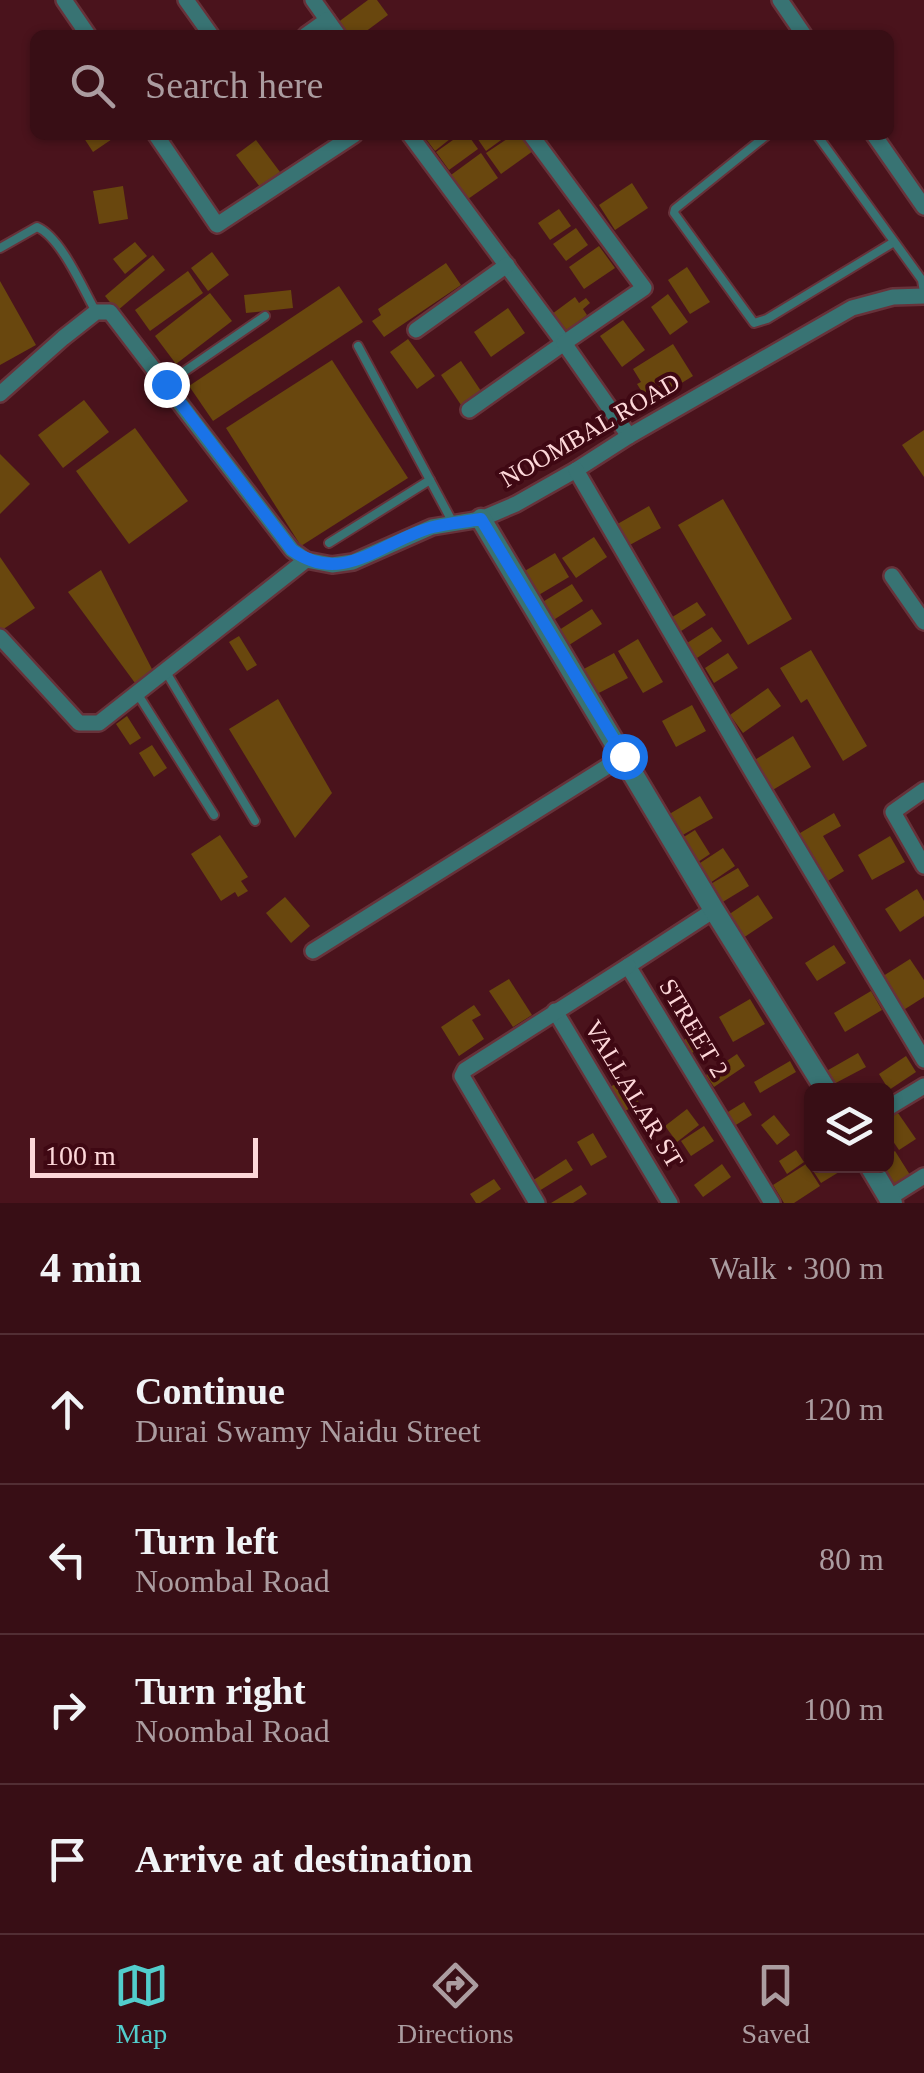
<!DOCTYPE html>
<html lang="en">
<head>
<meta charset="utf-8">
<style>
  body { margin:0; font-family:"Times New Roman",serif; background:#3f171e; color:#f1f3f6 }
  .controls { position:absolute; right:30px; bottom:30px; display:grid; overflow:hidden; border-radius:15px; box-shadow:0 2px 8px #0004 }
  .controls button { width:90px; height:90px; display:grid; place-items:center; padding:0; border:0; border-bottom:2px solid #522e34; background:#380e15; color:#f1f3f6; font:50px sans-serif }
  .scale { position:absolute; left:30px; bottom:25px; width:228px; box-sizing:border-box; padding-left:10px; border:5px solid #fdd7d9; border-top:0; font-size:28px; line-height:35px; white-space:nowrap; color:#fdd7d9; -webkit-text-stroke:8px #3f0813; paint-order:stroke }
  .stop { position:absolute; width:30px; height:30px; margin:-22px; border:8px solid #1a73e8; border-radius:50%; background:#fff }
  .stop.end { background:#1a73e8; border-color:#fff; box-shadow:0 2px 10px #0008 }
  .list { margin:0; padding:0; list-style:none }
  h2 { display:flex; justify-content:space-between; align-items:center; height:130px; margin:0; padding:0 40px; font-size:42px }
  h2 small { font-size:32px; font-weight:400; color:#ab9ca0 }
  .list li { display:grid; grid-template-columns:65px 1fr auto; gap:30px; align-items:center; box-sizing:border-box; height:150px; padding:0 40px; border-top:2px solid #522e34 }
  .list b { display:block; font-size:38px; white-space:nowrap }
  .list p { margin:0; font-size:32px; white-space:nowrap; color:#ab9ca0 }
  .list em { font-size:32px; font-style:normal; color:#ab9ca0 }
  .icon { flex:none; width:55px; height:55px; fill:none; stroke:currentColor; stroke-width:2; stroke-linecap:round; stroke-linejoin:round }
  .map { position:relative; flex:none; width:924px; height:1203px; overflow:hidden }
  .search { position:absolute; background:#380e15; box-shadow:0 2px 8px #0004; left:30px; right:30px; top:30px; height:110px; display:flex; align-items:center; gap:25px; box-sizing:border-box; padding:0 35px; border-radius:15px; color:#ab9ca0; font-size:38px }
  .sheet { height:730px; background:#380e15 }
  nav { display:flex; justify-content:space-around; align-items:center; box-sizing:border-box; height:140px; border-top:2px solid #522e34; background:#380e15; font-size:28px; color:#ab9ca0 }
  nav a { display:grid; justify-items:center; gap:5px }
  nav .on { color:#52cdcc }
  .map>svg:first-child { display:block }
  .building { fill:#69470e }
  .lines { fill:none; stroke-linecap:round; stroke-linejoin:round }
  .service-casing { stroke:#67323a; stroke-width:12 }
  .minor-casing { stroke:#67323a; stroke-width:20 }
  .tertiary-casing { stroke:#67323a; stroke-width:25 }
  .service { stroke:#387373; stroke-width:8 }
  .minor { stroke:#387373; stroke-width:15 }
  .tertiary { stroke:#387373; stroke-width:20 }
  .route { stroke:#1a73e8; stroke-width:12 }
  .labels { text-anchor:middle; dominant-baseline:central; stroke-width:8; stroke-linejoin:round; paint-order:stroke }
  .street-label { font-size:25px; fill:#fdd7d9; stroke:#3f0813 }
</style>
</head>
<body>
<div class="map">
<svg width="924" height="1203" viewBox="0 0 924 1203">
  <rect width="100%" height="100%" fill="#4a131c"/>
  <g class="building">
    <path d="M368,0H377L388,15L361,35H346L337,23Z"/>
    <path d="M82,135H118L93,152Z"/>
    <path d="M423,135H455L435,151Z"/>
    <path d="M460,135H468L478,149L449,170L436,152Z"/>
    <path d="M475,135H508L486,151Z"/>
    <path d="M513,135H521L533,151L501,174L486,153Z"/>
    <path d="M256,140L280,172L260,187L236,155Z"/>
    <path d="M481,153L498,178L468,199L451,175Z"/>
    <path d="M632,183L648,208L615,230L599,205Z"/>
    <path d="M123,186L128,219L99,224L93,191Z"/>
    <path d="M559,209L571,226L550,240L538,223Z"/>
    <path d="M576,228L588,245L566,261L553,244Z"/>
    <path d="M135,242L147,256L125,274L113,259Z"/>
    <path d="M599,246L615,268L584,289L569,267Z"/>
    <path d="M212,252L229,275L208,291L191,268Z"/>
    <path d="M153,255L165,270L117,311L105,296Z"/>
    <path d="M446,263L461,285L384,337L372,321L381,315L378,309Z"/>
    <path d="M687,267L710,302L690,314L668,280Z"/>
    <path d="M188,271L203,293L150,331L135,310Z"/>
    <path d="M0,281L36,345L0,365Z"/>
    <path d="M339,286L363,322L213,421L189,386Z"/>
    <path d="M291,290L293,308L246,313L244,295Z"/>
    <path d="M210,293L232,321L176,364L155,336Z"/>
    <path d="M668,294L688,322L670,335L651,307Z"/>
    <path d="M575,297L579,303L586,298L590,303L583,309L587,315L565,332L552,314Z"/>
    <path d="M508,308L525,333L491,357L474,332Z"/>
    <path d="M623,320L645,350L622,367L600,336Z"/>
    <path d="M408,339L435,376L417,389L390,352Z"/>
    <path d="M673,344L693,376L649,403L637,384L641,382L633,369Z"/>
    <path d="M332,360L408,478L301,546L226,428Z"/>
    <path d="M461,361L481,391L461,405L441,375Z"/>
    <path d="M84,400L109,432L63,468L38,435Z"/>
    <path d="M135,428L188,501L129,544L76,471Z"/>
    <path d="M924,430V477L902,445Z"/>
    <path d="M0,454L30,484L0,514Z"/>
    <path d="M723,499L792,619L748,645L678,525Z"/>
    <path d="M649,506L661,528L626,547L614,526Z"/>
    <path d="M594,537L607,557L576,578L562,558Z"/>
    <path d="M555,553L569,577L537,596L523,572Z"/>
    <path d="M0,557L35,608L2,630L0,628Z"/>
    <path d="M101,570L153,671L135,683L68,592Z"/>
    <path d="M572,584L583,601L552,621L541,603Z"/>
    <path d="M697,602L706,615L678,633L669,619Z"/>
    <path d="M592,609L602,624L566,647L556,632Z"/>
    <path d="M712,627L722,641L697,658L687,643Z"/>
    <path d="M239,636L257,665L247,671L229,642Z"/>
    <path d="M638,639L663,682L643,693L618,651Z"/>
    <path d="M811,650L867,746L843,761L807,699L801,703L780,668Z"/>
    <path d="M614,653L628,678L593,696L580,671Z"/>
    <path d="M728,653L738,668L714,683L705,668Z"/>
    <path d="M768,688L781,706L743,733L730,715Z"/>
    <path d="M278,699L332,793L295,838L229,729Z"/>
    <path d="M692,705L706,731L676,747L662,721Z"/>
    <path d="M127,716L141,738L130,745L116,724Z"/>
    <path d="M793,736L811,767L771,791L753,761Z"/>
    <path d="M152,745L167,768L154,777L139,753Z"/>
    <path d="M700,796L713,818L679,837L666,816Z"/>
    <path d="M834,813L841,826L823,836L844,871L823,884L795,836Z"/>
    <path d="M695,830L710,854L695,864L679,840Z"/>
    <path d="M220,835L248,877L241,881L248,891L238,897L235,892L221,901L191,854Z"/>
    <path d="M890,836L905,862L872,880L858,855Z"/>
    <path d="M723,848L735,866L710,883L697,865Z"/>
    <path d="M738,868L749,886L721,903L709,885Z"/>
    <path d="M917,889L924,901V916L900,932L885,909Z"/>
    <path d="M758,895L773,918L740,940L725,917Z"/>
    <path d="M285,897L310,926L291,943L266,913Z"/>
    <path d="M834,945L846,963L817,981L805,963Z"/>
    <path d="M910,959L924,980V997L902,1011L880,978Z"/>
    <path d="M509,979L532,1015L513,1027L489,991Z"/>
    <path d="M871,991L882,1010L845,1032L834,1013Z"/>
    <path d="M750,999L765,1024L733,1042L719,1017Z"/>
    <path d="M474,1005L481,1015L472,1020L484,1039L459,1056L441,1027Z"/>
    <path d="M698,1031L707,1043L689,1055L681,1042Z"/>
    <path d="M858,1053L866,1067L830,1086L823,1073Z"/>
    <path d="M737,1054L745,1066L714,1087L706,1075Z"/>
    <path d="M906,1056L916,1072L889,1090L879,1074Z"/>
    <path d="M790,1061L796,1072L760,1093L754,1082Z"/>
    <path d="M625,1079L639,1103L620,1114L606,1089Z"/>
    <path d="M744,1102L752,1115L731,1128L723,1115Z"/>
    <path d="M687,1109L699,1125L677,1142L665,1126Z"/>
    <path d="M898,1113L916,1139L899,1150L886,1131V1120Z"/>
    <path d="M774,1115L790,1135L777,1145L761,1125Z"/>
    <path d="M704,1126L714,1141L691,1156L681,1141Z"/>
    <path d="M593,1133L607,1157L591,1166L577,1142Z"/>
    <path d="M796,1150L804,1162L787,1174L779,1161Z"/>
    <path d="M895,1151L912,1178L895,1188L880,1166H886V1157Z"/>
    <path d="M566,1159L573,1170L539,1191L532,1181Z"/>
    <path d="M722,1164L731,1177L703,1197L694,1185Z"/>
    <path d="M806,1164L820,1186L794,1203H784L773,1185Z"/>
    <path d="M810,1166H849L821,1183Z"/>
    <path d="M494,1179L501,1189L480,1203H476L470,1194Z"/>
    <path d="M581,1185L587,1194L573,1203H551Z"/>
  </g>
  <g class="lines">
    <defs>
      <g id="service">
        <path d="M767,135L675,209L674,213L754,323L767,319L894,242"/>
        <path d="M817,135L922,280L924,292"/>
        <path d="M0,248L37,227C61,237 83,289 96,312"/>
        <path d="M358,346L453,523"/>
        <path d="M166,384L265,316"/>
        <path d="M329,543L430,480"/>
        <path d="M166,672L255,821"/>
        <path d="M137,693L214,815"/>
      </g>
      <g id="minor">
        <path d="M64,0L88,35"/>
        <path d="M186,0L211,35"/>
        <path d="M313,0L338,35"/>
        <path d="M780,0L804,35"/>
        <path d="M306,35L327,20"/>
        <path d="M156,135L217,225L354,135"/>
        <path d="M410,135L564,343L469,410"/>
        <path d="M531,135L644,288L564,343L629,436"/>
        <path d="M874,135L924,207"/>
        <path d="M416,330L507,265"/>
        <path d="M0,394L63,338L96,312H110L292,550L306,560L332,565L353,562L432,527L481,519L516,504L576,470L629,436L852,308L893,297L924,296"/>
        <path d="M576,470L754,775L924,1060"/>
        <path d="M892,576L924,622"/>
        <path d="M0,637L79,723H99L306,560"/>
        <path d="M924,790L893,812L924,866"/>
        <path d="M714,910L628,966L772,1203"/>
        <path d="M313,951L624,756"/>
        <path d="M555,1011L670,1203"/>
        <path d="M886,1109L924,1086"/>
        <path d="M889,1198L924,1176"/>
        <path d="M537,1203L462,1076L465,1070L628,966"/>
      </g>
      <g id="tertiary">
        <path d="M481,519L714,910L826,1090"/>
        <path d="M870,1166L892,1203"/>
      </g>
    </defs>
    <use href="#service" class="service-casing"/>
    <use href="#minor" class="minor-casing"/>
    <use href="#tertiary" class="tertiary-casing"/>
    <use href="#service" class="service"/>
    <use href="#minor" class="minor"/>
    <use href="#tertiary" class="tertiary"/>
  </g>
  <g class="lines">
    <path class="route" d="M166,384L292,550C344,587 383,540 433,527C449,523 465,522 481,519L624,756"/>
  </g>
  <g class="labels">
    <g class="street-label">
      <text transform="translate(590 430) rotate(-30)">NOOMBAL ROAD</text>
      <text transform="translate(694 1028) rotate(59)">STREET 2</text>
      <text transform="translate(634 1094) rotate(59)">VALLALAR ST</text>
    </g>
  </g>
</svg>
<div class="controls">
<button><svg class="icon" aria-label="layers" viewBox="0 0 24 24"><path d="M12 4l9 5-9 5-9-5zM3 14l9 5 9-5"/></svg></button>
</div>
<div class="scale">100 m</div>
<div class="stop" style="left:624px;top:756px"></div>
<div class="stop end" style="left:166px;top:384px"></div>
<div class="search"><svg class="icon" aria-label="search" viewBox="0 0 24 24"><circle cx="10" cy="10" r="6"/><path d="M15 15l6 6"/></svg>Search here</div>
</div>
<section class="sheet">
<h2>4 min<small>Walk · 300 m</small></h2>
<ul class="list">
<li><svg class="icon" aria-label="ahead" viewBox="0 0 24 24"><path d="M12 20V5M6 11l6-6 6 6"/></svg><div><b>Continue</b><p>Durai Swamy Naidu Street</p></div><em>120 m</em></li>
<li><svg class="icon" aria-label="left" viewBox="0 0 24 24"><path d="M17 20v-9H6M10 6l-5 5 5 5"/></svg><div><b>Turn left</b><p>Noombal Road</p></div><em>80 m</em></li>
<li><svg class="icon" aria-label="right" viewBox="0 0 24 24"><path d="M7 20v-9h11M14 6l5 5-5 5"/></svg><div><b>Turn right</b><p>Noombal Road</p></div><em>100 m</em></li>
<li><svg class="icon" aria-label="arrive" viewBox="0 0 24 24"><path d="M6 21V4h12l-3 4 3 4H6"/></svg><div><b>Arrive at destination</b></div></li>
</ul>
</section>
<nav>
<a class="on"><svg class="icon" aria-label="map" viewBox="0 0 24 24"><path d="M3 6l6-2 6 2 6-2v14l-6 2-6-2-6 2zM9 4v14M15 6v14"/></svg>Map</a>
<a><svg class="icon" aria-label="directions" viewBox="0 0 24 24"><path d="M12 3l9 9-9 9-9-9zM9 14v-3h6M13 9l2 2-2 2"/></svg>Directions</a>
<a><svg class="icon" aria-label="saved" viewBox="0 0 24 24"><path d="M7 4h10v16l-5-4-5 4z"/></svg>Saved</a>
</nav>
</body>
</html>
